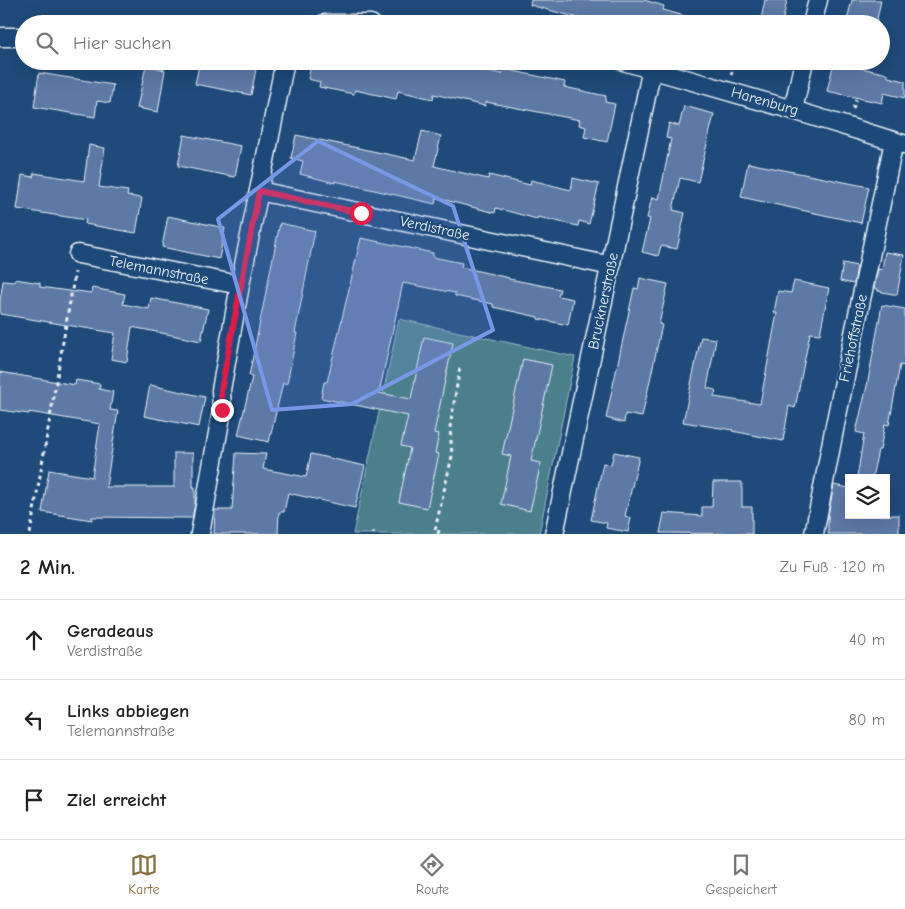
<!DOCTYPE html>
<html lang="de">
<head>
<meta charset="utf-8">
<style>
  body { margin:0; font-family:"Comic Neue",sans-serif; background:#f6f6f6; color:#222 }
  .controls { position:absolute; right:15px; bottom:15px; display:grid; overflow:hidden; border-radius:0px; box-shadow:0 5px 20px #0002 }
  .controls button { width:45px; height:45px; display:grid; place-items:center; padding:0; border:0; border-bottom:1px solid #e0e0e0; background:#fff; color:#222; font:25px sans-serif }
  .stop { position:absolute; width:15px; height:15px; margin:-11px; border:4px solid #e11d48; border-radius:50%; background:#fff }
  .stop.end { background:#e11d48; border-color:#fff; box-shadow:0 1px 5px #0008 }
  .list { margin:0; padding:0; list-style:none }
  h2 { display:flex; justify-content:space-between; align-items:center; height:65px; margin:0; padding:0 20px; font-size:21px }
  h2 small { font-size:16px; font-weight:400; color:#767676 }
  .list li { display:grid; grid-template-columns:32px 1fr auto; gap:15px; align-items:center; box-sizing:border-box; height:80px; padding:0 20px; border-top:1px solid #e0e0e0 }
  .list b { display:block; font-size:19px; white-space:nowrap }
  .list p { margin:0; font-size:16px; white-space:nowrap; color:#767676 }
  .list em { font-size:16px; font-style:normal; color:#767676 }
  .icon { flex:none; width:28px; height:28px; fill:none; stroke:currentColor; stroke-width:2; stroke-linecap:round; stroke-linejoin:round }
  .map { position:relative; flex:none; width:905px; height:534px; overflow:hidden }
  .search { position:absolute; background:#fff; box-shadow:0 5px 20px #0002; left:15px; right:15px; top:15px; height:55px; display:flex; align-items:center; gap:12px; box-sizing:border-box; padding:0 18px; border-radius:28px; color:#767676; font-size:19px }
  .sheet { height:305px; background:#fff }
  nav { display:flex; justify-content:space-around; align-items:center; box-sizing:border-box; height:70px; border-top:1px solid #e0e0e0; background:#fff; font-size:14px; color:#767676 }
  nav a { display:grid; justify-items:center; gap:2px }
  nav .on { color:#857141 }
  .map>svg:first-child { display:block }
  .green { fill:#4b7f8c; stroke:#9ab8c2 }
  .building { fill:#5d79a6; stroke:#e8f1f8 }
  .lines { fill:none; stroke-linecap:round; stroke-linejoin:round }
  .street-casing { stroke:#e8f1f8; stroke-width:21 }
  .path { stroke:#e8f1f8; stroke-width:3; stroke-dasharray:4 4; stroke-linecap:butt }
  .street { stroke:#1f4a7a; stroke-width:18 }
  .route { stroke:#e11d48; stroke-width:6 }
  .marked { fill:#7897e6; fill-opacity:0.2; stroke:#7897e6; stroke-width:4; stroke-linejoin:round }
  .labels { text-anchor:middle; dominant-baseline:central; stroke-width:4.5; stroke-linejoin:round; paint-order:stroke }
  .street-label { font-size:15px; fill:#e8f1f8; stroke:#1f4a7a }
</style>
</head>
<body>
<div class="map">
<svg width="905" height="534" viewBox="0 0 905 534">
  <rect width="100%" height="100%" fill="#1f4a7a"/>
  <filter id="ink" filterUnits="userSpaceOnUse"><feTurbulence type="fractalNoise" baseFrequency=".02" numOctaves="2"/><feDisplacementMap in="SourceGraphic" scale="10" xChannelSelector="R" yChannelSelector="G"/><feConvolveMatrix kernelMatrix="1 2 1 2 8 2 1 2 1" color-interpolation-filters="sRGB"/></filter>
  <g filter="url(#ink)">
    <path class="green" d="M399,319L575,357L539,534H353Z"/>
    <g class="building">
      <path d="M531,0H644L664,6L663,10L696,19L695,24H601L530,5Z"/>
      <path d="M765,0H787L782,24H760Z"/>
      <path d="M852,0H881L876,24H846Z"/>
      <path d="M200,61H246L257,64L251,95L195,84Z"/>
      <path d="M312,61H445L502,74L504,69L565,82L564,87L606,96L605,102L615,104L607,142L584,137L586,127L579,125L580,120L486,102L485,106L434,94L433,99L398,91L396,99L355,90L354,94L319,87L320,82L308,79Z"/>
      <path d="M834,62L888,74V77L905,81V98L884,93L882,103L827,91Z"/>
      <path d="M146,65L165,70L158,112L137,108Z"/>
      <path d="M39,73L113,85L110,103L97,101L95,117L34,107Z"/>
      <path d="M684,106L714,114L698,182L680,178L673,210L685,213L677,249L661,246L658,256L642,252L650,219L647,218L652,197L659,199L671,139L666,138L669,123L679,126Z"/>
      <path d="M422,131L441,136L434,166L488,179L489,175L530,185L531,180L571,190L573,178L599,184L589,224L579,221L578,226L538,217L537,219L496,208L495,213L437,198L435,204L335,181V183L300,174L303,161L291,158L296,135L415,160Z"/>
      <path d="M184,135L241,146L235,177L178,166Z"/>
      <path d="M89,145L105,148L99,187L128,191L127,196L142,198L136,233L85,224L86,220L17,209L22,175L33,177L34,173L84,181Z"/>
      <path d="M748,163L869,187L861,223L741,197Z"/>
      <path d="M168,216L225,228L219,259L162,247Z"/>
      <path d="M280,223L315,231L295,333H297L287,384L283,383L269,442L238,435L252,377L249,376Z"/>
      <path d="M361,238L433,253V257L462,263L461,267L509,278V279L560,289L558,296L573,299L568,325L538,319V317L493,307V304L455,296V293L403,283L379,393L411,399L424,337L453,343L434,433L439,434L435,453L439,454L427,508L399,502L410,448L401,446L408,416L321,398L324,382H327Z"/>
      <path d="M885,252L904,255L897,295L878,291V289L874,288L878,269L882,270Z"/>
      <path d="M843,263L857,266L854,284L840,281Z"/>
      <path d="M640,278L668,284L659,324L662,325L642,417L625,414L624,423L606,418L634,288L638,289Z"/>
      <path d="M15,279L40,283V287L76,292L77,291L91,293L92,288L125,294L123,304L149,309L151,298L208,309L201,341L132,327L127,362L111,359L115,333L0,314V301L3,281L14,282Z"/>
      <path d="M794,281L829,288L820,334L810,333L795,408L789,406L783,441L732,431L733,430L683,422L701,337L716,339L707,388L716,390L714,397L760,404L777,313H774L778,291L791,293Z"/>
      <path d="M882,305L905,309V366L900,365L889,425L885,424L880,450H878L872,478H857L864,434L856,432L867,386Z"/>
      <path d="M523,359L552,365L531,461L541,463L530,511L501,504L511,456L502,454Z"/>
      <path d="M0,372L75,385L76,380L100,384L99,389L113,392L110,410L118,411L106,487H174V453H193V487H195V504L192,518L92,517V520L42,512L49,470L92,477L100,424L29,412V414L0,410Z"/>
      <path d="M150,385L205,397L199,427L144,416Z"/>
      <path d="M614,452L639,457L625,516L631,518L628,532L606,528L607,523L591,520L603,463L611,465Z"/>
      <path d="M236,453L266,454L263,469L306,477L311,454L365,466L355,508L288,493L284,512H279L278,534H214L215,510H232Z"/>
      <path d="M713,482H742V507H752V534L660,533L664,513L702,516V507H712Z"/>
      <path d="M834,485L849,488L845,511H849V515H899V534H828V516Z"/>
    </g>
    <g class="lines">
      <defs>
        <g id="street">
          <path d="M324,24H371"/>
          <path d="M812,24L818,0"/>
          <path d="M0,37H24"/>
          <path d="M623,61L793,110L903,144"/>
          <path d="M793,110L804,61"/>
          <path d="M259,191L611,266"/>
          <path d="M78,254L240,285"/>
          <path d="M200,534L222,410L221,390L240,285L285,61"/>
          <path d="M554,534L652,68"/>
          <path d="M814,534L835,425L894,141"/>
        </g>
      </defs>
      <use href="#street" class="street-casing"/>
      <g class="path">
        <path d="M731,75L734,65"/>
        <path d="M853,109L856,99"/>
        <path d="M435,530L452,456L450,427L460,367"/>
        <path d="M373,532V534"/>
        <path d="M30,534L75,272"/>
        <path d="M438,534L439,530"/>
      </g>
      <use href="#street" class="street"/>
    </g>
  </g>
  <g class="lines" filter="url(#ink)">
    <path class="route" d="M222,410L221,390L259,191L361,213"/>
  </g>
  <path class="marked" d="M318,141L453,206L493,330L352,404L272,410L218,219Z"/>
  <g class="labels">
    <g class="street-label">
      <text transform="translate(765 101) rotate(16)">Harenburg</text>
      <text transform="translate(435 228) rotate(12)">Verdistraße</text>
      <text transform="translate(159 270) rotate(11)">Telemannstraße</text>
      <text transform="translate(603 301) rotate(-78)">Brucknerstraße</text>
      <text transform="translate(853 338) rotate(-78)">Friehoffstraße</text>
    </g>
  </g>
</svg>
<div class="controls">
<button><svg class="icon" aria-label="layers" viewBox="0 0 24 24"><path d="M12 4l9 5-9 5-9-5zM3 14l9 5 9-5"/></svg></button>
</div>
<div class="stop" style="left:361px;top:213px"></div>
<div class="stop end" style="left:222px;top:410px"></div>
<div class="search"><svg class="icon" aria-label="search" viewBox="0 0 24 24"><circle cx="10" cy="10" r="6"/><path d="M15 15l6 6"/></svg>Hier suchen</div>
</div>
<section class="sheet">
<h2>2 Min.<small>Zu Fuß · 120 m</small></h2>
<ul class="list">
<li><svg class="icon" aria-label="ahead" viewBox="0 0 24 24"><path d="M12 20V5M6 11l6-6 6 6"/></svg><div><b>Geradeaus</b><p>Verdistraße</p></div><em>40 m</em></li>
<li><svg class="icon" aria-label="left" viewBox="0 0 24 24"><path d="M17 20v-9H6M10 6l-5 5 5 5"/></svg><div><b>Links abbiegen</b><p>Telemannstraße</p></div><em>80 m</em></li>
<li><svg class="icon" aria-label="arrive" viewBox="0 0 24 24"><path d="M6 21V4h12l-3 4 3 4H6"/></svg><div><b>Ziel erreicht</b></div></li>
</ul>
</section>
<nav>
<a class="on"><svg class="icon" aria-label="map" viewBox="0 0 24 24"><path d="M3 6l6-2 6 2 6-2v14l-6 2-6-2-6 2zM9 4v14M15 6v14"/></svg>Karte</a>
<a><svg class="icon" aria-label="directions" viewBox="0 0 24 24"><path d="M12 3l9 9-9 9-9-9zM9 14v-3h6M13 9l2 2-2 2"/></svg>Route</a>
<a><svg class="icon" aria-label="saved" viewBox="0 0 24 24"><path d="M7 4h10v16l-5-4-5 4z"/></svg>Gespeichert</a>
</nav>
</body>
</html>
